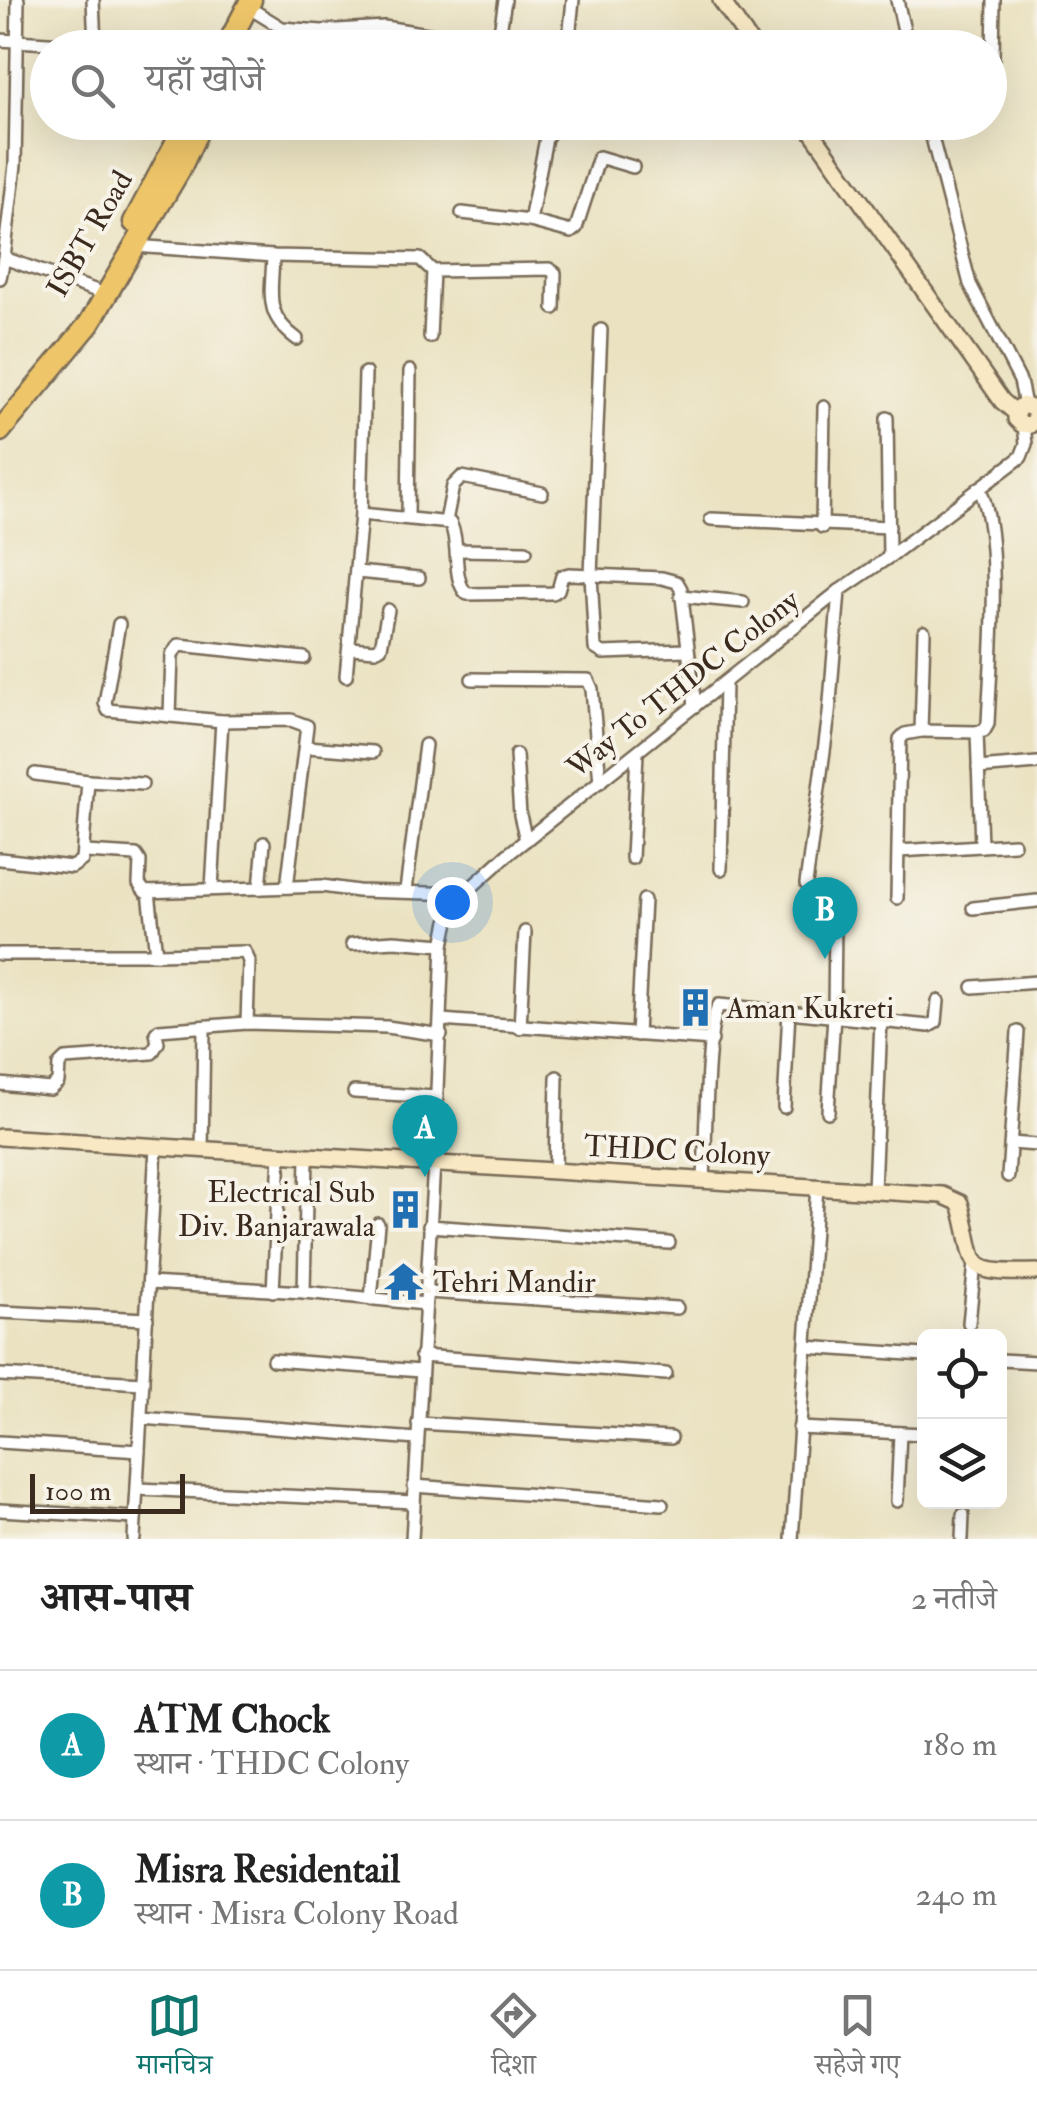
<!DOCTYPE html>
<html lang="hi">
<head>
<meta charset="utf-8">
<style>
  body { margin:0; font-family:"IM FELL Double Pica","Noto Serif Devanagari",serif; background:#f2f2f2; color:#222 }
  .controls { position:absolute; right:30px; bottom:30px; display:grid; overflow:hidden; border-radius:15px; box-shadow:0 10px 40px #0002 }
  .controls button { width:90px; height:90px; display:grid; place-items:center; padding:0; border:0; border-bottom:2px solid #e0e0e0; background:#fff; color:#222; font:50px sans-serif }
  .scale { position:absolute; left:30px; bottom:25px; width:155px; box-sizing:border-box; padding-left:10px; border:5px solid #3b2a1e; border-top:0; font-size:28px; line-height:35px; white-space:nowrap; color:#3b2a1e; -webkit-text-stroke:8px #f7f3e8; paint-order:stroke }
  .you { position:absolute; left:452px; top:902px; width:35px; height:35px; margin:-25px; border:8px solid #fff; border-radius:50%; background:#1a73e8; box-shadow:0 0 0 15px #1a73e833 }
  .badge { display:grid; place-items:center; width:65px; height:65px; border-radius:50%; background:#0f766e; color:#fff; font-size:32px; font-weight:700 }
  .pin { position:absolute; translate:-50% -82px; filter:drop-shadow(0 2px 5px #0008) }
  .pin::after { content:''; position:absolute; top:52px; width:35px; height:30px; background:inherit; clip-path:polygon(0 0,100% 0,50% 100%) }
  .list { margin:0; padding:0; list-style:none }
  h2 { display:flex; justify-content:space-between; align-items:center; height:130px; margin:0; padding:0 40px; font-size:42px }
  h2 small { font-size:32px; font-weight:400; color:#767676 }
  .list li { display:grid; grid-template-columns:65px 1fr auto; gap:30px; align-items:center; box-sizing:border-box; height:150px; padding:0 40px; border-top:2px solid #e0e0e0 }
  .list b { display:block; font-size:38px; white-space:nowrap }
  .list p { margin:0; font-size:32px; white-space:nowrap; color:#767676 }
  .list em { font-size:32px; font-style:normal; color:#767676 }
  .icon { flex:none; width:55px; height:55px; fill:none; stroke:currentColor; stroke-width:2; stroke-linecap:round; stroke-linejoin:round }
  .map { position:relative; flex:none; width:1037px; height:1539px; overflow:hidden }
  .search { position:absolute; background:#fff; box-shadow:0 10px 40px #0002; left:30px; right:30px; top:30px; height:110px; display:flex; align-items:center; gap:25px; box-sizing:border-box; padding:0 35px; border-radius:55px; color:#767676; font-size:38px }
  .sheet { height:430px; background:#fff }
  nav { display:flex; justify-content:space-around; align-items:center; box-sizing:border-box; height:140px; border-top:2px solid #e0e0e0; background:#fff; font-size:28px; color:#767676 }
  nav a { display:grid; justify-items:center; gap:5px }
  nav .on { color:#0f766e }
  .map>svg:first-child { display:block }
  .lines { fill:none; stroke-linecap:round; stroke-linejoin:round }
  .street-casing { stroke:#786a57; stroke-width:16 }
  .secondary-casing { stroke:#786a57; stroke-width:20 }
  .highway-casing { stroke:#786a57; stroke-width:25 }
  .street { stroke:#fff; stroke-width:11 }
  .secondary { stroke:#f8e8c3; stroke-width:15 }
  .highway { stroke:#eec569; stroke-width:20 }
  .labels { text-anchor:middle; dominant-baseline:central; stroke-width:8; stroke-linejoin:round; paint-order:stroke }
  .street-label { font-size:30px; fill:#3b2a1e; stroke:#f7f3e8 }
  .poi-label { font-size:30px; fill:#3b2a1e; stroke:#f7f3e8; text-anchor:start }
</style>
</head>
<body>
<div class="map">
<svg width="1037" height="1539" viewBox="0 0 1037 1539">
  <rect width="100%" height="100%" fill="#f7f3e8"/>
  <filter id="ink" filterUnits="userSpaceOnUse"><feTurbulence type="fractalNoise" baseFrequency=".01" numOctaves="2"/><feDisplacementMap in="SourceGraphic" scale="20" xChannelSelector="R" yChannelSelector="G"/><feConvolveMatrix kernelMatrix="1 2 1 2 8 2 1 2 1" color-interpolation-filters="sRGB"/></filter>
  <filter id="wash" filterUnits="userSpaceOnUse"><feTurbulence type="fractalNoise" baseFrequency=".0048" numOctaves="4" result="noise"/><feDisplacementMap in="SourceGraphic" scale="40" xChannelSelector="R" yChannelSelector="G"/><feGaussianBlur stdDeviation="2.25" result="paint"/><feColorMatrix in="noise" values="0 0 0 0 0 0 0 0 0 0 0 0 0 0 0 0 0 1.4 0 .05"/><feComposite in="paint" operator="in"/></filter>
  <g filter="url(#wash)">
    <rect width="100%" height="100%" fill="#eae2c1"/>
  </g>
  <g filter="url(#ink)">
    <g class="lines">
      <defs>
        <g id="street">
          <path d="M93,0L95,45"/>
          <path d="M897,0L908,48"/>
          <path d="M256,12L282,28L322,31L384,27L515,48"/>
          <path d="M0,40L128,48"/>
          <path d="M498,44L505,0"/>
          <path d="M568,48L573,0"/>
          <path d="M990,63L993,58L994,0"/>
          <path d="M928,122L970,284L1020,381L1025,405"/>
          <path d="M806,124L827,122"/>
          <path d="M462,213L530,221L571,232L576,228L599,157L633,167"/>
          <path d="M530,221L546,138L559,122"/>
          <path d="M134,246L273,256L420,259L433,271L430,337"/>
          <path d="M273,256C272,294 263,314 297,339"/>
          <path d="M4,258L15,165L18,0"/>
          <path d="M433,271L549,269L555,273L554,308"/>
          <path d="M0,278L4,258L97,291"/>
          <path d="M601,330L591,575L595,648L603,653L686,650"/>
          <path d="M887,418L889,557"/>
          <path d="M979,488C1003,532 990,669 988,724L984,731L977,732L981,846"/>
          <path d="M361,514L450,523C461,543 451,579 467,594L553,593L558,590L562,576L569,574L662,578L677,582L681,589L695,706"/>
          <path d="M408,516L410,371"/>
          <path d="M711,519L889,527"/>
          <path d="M446,521L453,486L462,477L542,493"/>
          <path d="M822,527L824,407"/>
          <path d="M457,550L526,551"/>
          <path d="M357,572L419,578"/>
          <path d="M681,596L743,602"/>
          <path d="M119,624L105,703L108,710L222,721L291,720L307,726L287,887"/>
          <path d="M924,632L921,731L977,732"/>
          <path d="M351,648L375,650L381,647L388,610"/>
          <path d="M346,676L361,514L365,373"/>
          <path d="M472,679L588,680L592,689L600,782"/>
          <path d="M170,716L172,654L179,645L304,658"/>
          <path d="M307,747L373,752"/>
          <path d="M516,755L520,815L526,840"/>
          <path d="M978,768L1037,763"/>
          <path d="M88,781L142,784"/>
          <path d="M899,851L1014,844"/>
          <path d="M85,852L136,855L140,861L139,884L145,892L322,886L358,891L464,894"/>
          <path d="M632,858L637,753"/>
          <path d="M0,859L72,867L82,860L88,781L35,774"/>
          <path d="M721,869L725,683"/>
          <path d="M806,884L829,714L839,591"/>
          <path d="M212,888L222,721"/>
          <path d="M260,888L264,843"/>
          <path d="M406,890L425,745"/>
          <path d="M149,892L156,954L245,952L249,961L247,1023"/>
          <path d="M897,898L900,739L905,734L921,731"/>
          <path d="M973,908L1037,901"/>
          <path d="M352,944L394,941L443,945"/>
          <path d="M0,954H156"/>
          <path d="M973,987L1037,982"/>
          <path d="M441,1020L712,1040"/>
          <path d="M520,1028L525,932"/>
          <path d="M637,1035L644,900"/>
          <path d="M0,1084L50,1089L58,1082L59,1065L65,1059L152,1053L158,1043L156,1033L159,1030L247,1023L387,1027L441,1035"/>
          <path d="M354,1092L437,1097"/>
          <path d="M784,1107L789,1010"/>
          <path d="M828,1112L834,1015L835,918"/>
          <path d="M1011,1143L1037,1145"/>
          <path d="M202,1150L204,1029"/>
          <path d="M555,1171L557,1077"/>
          <path d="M1008,1176L1018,1032"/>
          <path d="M704,1179C706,1146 705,1026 719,1005L929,1026L936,1022L938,1001"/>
          <path d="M874,1190L881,1020"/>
          <path d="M429,1226L669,1243"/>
          <path d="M149,1283L304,1292L425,1304"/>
          <path d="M273,1291L280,1155"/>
          <path d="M304,1292L307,1157"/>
          <path d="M427,1292L677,1308"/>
          <path d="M371,1299L378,1224"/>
          <path d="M0,1312L147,1319"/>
          <path d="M969,1323L975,1263"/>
          <path d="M806,1347L924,1355"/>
          <path d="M421,1356L666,1374"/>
          <path d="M273,1360L421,1371"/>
          <path d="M1000,1360L1037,1362"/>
          <path d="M0,1375L143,1383"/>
          <path d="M141,1418L417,1439"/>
          <path d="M418,1423L671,1438"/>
          <path d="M799,1428L924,1434"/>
          <path d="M1000,1437H1001"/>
          <path d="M0,1442L139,1451"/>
          <path d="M414,1486L662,1504"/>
          <path d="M139,1489L414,1502"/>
          <path d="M897,1501L900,1433"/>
          <path d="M0,1510L135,1518"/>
          <path d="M134,1539L156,1147"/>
          <path d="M412,1539L434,1163L443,945L448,921L464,894L507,855L839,591L889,557L1021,457L1026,444L1024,425"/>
          <path d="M792,1539L817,1187"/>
          <path d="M962,1539L963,1515"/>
        </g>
        <g id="secondary">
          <path d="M721,0L754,48"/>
          <path d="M805,122L1002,401L1016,413"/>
          <path d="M1035,410L1036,417L1030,425L1021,424L1016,419L1017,409L1023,405L1037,410"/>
          <path d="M0,1137L942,1195L960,1203C979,1267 958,1274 1037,1272"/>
        </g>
        <g id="highway">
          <path d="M226,48L251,0"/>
          <path d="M134,222L187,122"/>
          <path d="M0,431L89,324L179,171L202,122"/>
        </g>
      </defs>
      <use href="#street" class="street-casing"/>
      <use href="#secondary" class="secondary-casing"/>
      <use href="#highway" class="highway-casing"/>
      <use href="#street" class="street"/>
      <use href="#secondary" class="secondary"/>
      <use href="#highway" class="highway"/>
    </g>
  </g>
  <defs>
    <symbol id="building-bare" viewBox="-9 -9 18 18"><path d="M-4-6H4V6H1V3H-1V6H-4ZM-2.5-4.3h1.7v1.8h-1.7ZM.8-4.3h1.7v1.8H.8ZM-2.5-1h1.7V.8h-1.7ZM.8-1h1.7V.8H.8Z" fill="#1f6fb2" stroke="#f7f3e8" stroke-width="2.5" paint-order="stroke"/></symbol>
    <symbol id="temple-bare" viewBox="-9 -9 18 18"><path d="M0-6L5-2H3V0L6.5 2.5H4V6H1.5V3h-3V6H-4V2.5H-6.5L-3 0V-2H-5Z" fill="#1f6fb2" stroke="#f7f3e8" stroke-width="2.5" paint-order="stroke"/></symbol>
  </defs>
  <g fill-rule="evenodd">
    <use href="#building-bare" x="668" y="980" width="55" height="55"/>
    <use href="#building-bare" x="378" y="1182" width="55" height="55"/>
    <use href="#temple-bare" x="376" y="1254" width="55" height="55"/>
  </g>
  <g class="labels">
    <g class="street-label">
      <text transform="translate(90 234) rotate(-60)">ISBT Road</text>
      <text transform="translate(683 684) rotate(-38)">Way To THDC Colony</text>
      <text transform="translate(677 1151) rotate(3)">THDC Colony</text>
    </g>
    <g class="poi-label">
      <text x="726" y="1008">Aman Kukreti</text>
      <text x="375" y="1192" text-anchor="end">Electrical Sub<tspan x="375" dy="34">Div. Banjarawala</tspan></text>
      <text x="433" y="1282">Tehri Mandir</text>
    </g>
  </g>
</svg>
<div class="controls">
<button><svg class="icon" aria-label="locate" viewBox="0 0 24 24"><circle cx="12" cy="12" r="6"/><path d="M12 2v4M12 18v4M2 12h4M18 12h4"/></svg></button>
<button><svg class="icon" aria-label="layers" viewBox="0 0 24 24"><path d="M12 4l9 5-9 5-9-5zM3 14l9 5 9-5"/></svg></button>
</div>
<div class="scale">100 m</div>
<div class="you"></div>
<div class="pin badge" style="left:425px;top:1177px;background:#0f9aa8">A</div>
<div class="pin badge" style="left:825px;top:959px;background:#0f9aa8">B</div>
<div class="search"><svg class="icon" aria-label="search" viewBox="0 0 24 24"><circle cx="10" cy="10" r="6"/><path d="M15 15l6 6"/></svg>यहाँ खोजें</div>
</div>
<section class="sheet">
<h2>आस-पास<small>2 नतीजे</small></h2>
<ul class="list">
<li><span class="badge" style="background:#0f9aa8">A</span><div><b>ATM Chock</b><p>स्थान · THDC Colony</p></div><em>180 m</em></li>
<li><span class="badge" style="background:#0f9aa8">B</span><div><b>Misra Residentail</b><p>स्थान · Misra Colony Road</p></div><em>240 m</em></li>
</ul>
</section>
<nav>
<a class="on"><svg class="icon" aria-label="map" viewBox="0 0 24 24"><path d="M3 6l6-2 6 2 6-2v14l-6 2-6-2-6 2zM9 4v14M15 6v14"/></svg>मानचित्र</a>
<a><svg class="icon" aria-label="directions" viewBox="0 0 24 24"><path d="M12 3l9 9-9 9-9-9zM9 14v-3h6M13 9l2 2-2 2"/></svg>दिशा</a>
<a><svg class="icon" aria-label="saved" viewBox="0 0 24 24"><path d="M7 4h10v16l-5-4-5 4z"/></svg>सहेजे गए</a>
</nav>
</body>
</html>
